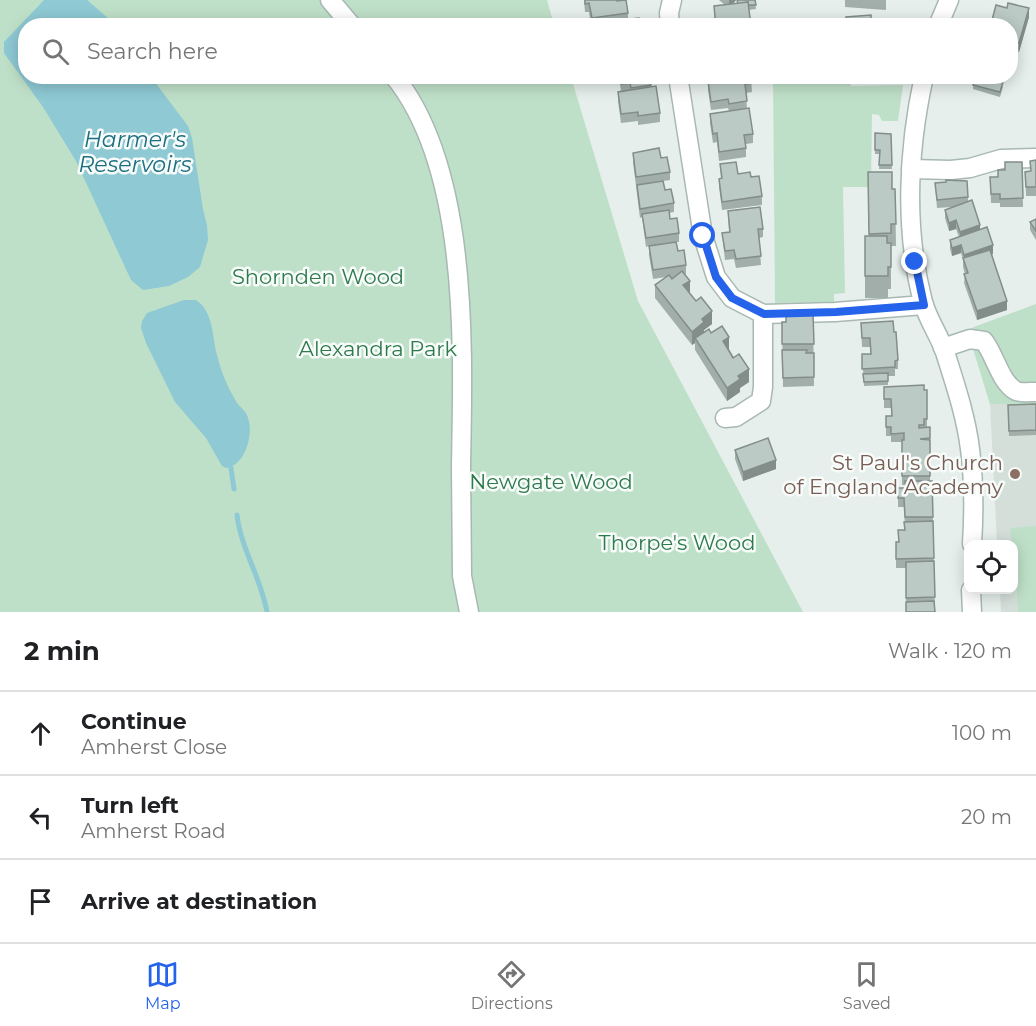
<!DOCTYPE html>
<html lang="en">
<head>
<meta charset="utf-8">
<style>
  body { margin:0; font-family:Montserrat,sans-serif; background:#f6f6f6; color:#202124 }
  .controls { position:absolute; right:18px; bottom:18px; display:grid; overflow:hidden; border-radius:12px; box-shadow:0 3px 15px #0003 }
  .controls button { width:54px; height:54px; display:grid; place-items:center; padding:0; border:0; border-bottom:2px solid #e0e0e0; background:#fff; color:#202124; font:30px sans-serif }
  .stop { position:absolute; width:18px; height:18px; margin:-14px; border:4px solid #2563eb; border-radius:50%; background:#fff }
  .stop.end { background:#2563eb; border-color:#fff; box-shadow:0 2px 6px #0008 }
  .list { margin:0; padding:0; list-style:none }
  h2 { display:flex; justify-content:space-between; align-items:center; height:78px; margin:0; padding:0 24px; font-size:26px }
  h2 small { font-size:20px; font-weight:400; color:#757577 }
  .list li { display:grid; grid-template-columns:39px 1fr auto; gap:18px; align-items:center; box-sizing:border-box; height:84px; padding:0 24px; border-top:2px solid #e0e0e0 }
  .list b { display:block; font-size:22px; white-space:nowrap }
  .list p { margin:0; font-size:20px; white-space:nowrap; color:#757577 }
  .list em { font-size:20px; font-style:normal; color:#757577 }
  .icon { flex:none; width:33px; height:33px; fill:none; stroke:currentColor; stroke-width:2; stroke-linecap:round; stroke-linejoin:round }
  .map { position:relative; flex:none; width:1036px; height:612px; overflow:hidden }
  .search { position:absolute; background:#fff; box-shadow:0 3px 15px #0003; left:18px; right:18px; top:18px; height:66px; display:flex; align-items:center; gap:15px; box-sizing:border-box; padding:0 21px; border-radius:24px; color:#757577; font-size:22px }
  .sheet { height:330px; background:#fff }
  nav { display:flex; justify-content:space-around; align-items:center; box-sizing:border-box; height:84px; border-top:2px solid #e0e0e0; background:#fff; font-size:16px; color:#757577 }
  nav a { display:grid; justify-items:center; gap:3px }
  nav .on { color:#2563eb }
  .map>svg:first-child { display:block }
  .built { fill:#d4dfda }
  .green { fill:#bfe0c8 }
  .water { fill:#8ec9d4 }
  .lines { fill:none; stroke-linecap:round; stroke-linejoin:round }
  .stream { stroke:#8ec9d4; stroke-width:5 }
  .minor-casing { stroke:#a8b8b2; stroke-width:21 }
  .minor { stroke:#fff; stroke-width:18 }
  .wall { fill:#a1aea9 }
  .shaded-wall { fill:#838d89 }
  .building { fill:#bbcac4; stroke:#838d89; stroke-width:1.5 }
  .route { stroke:#2563eb; stroke-width:8 }
  .education-dot { fill:#8d6e63; stroke:#f7fbf9; stroke-width:2 }
  .labels { text-anchor:middle; dominant-baseline:central; stroke-width:5; stroke-linejoin:round; paint-order:stroke }
  .park-label { font-size:21px; fill:#2d7a4b; stroke:#f7fbf9 }
  .education-label { font-size:21px; fill:#785e54; stroke:#f7fbf9; text-anchor:end }
  .water-label { font-size:22px; font-style:italic; fill:#1c6f80; stroke:#f7fbf9 }
</style>
</head>
<body>
<div class="map">
<svg width="1036" height="612" viewBox="0 0 1036 612">
  <rect width="100%" height="100%" fill="#e6efeb"/>
  <path class="built" d="M1036,304V612H1001L1000,590H1014V544H997L990,404L968,332L974,327Z"/>
  <g class="green">
    <path d="M0,0H547L554,25L26,26V76L571,77L638,301L803,612H0Z"/>
    <path d="M773,77H850L851,86L903,85L898,121H882L879,115L872,114L871,187H843L845,293L834,294V302L775,303Z"/>
    <path d="M1036,304V404H990L968,332L974,327Z"/>
    <path d="M1036,526V612H1018L1014,544H1012L1010,528Z"/>
  </g>
  <g class="water">
    <path d="M44,0H87L116,25L26,26V76L151,77L188,126L192,138L203,209L207,225L208,240L200,267L188,277L169,286L143,290L131,280L76,161L43,107L4,53V42Z"/>
    <path d="M184,300H196C214,312 212,337 217,355C221,372 228,388 237,403C241,408 247,412 248,418C254,434 245,466 226,468L222,466L206,438L175,402L146,343L141,328L142,321L147,313Z"/>
  </g>
  <g class="lines">
    <g class="stream">
      <path d="M231,468L234,489"/>
      <path d="M237,515C241,549 261,578 267,612"/>
    </g>
    <defs>
      <g id="minor">
        <path d="M330,0L352,26"/>
        <path d="M670,26L669,13L672,0"/>
        <path d="M938,26L949,0"/>
        <path d="M394,76C470,170 463,351 461,466C461,503 462,540 462,576L469,612"/>
        <path d="M678,76L703,236L716,277L732,298L763,314L835,312L924,305"/>
        <path d="M924,76C908,149 904,229 923,302C928,320 939,335 945,352C955,384 966,416 970,449C974,480 974,513 972,544"/>
        <path d="M911,169L951,170L970,168L1001,159L1036,158"/>
        <path d="M943,348L970,339L984,341C995,355 1000,382 1016,391C1021,393 1030,392 1036,392"/>
        <path d="M725,418L736,417L761,401L763,387V314"/>
        <path d="M971,590L972,612"/>
      </g>
    </defs>
    <use href="#minor" class="minor-casing"/>
    <use href="#minor" class="minor"/>
  </g>
  <g class="wall">
    <path d="M584,0H617L628,13V19L640,26H613V24L591,26L589,12H585Z"/>
    <path d="M719,0H736L733,4L755,0L756,9L749,10L751,26H715L714,6L725,5Z"/>
    <path d="M845,0H886V10L845,7Z"/>
    <path d="M1029,17L1019,52L1016,51L1014,59L1011,58V26Z"/>
    <path d="M619,76H653V79L650,80L651,87L660,113V122L638,125V121L621,123L618,101V92H621Z"/>
    <path d="M698,76H751L752,92L746,93L747,109L753,134V143L746,144V157L719,161L717,142L713,143L710,123V114L729,111L728,108L711,110L708,90V81L716,80V79L698,81Z"/>
    <path d="M975,76H997L996,81L1003,87L1000,97L973,89V85Z"/>
    <path d="M875,133L891,134L892,169H879L880,154H875Z"/>
    <path d="M633,153L661,158L670,172V180L663,181L665,190L674,203V212L669,213L670,219L679,233V242H676L678,251L686,265V274H684L690,293L712,324L704,330V332L711,333L729,349L749,382L740,388V392L727,401L695,350V343L692,345L655,298V285L666,277L653,279L649,255V246L646,247L642,217L640,218L633,162Z"/>
    <path d="M1036,160V196H1026L1025,172H1031L1030,161Z"/>
    <path d="M1022,162L1023,207H1000V203H991L990,177H998L1005,170Z"/>
    <path d="M720,164L738,174L751,177L762,196V205L722,210L719,187V179L721,178Z"/>
    <path d="M868,172L892,189H895L896,246H891V289H888V298H865V236H869Z"/>
    <path d="M935,183L968,197V202L980,230L993,254H992L1007,310L977,320L964,283L965,274L963,267V260L961,253L952,256L950,249V240L959,237L956,229L949,231L945,218V210L952,207L937,208Z"/>
    <path d="M728,211L763,229V237L759,238L761,265L736,268L734,259L725,260L722,233L729,232Z"/>
    <path d="M1036,219V240L1030,230V222Z"/>
    <path d="M813,314L814,386L783,387L782,322H786Z"/>
    <path d="M861,323L894,332L898,360V369H895V376H888V385L864,386L862,354H871L870,347H862Z"/>
    <path d="M884,387L927,419V427H930V481H932L935,612H906V568H896V551L898,542L905,530L904,507H898V488H906L905,485H902V442H891V436H886V416H891V408H884Z"/>
    <path d="M1036,404V435L1009,436L1008,405Z"/>
    <path d="M735,450L776,469L743,481L735,459Z"/>
  </g>
  <g class="shaded-wall">
    <path d="M729,0H736L729,9Z"/>
    <path d="M1029,8V17L1019,52V43Z"/>
    <path d="M1016,42V51L1014,59V50Z"/>
    <path d="M956,220V229L949,231V223Z"/>
    <path d="M980,225V234L960,241V232Z"/>
    <path d="M961,245V253L952,256V248Z"/>
    <path d="M993,245V254L964,264V255Z"/>
    <path d="M690,281V293L683,285Z"/>
    <path d="M1007,301V310L977,320V311Z"/>
    <path d="M712,311V324L704,330V335L695,338V343L692,345V332L702,319Z"/>
    <path d="M729,337V349L723,353V341Z"/>
    <path d="M749,369V382L740,388V392L727,401V388L738,376Z"/>
    <path d="M776,460V469L743,481V472Z"/>
  </g>
  <g class="building">
    <path d="M585,0H617V1L626,0L628,13L592,18L589,3L585,4Z"/>
    <path d="M737,0H755L756,5H748V2L738,4Z"/>
    <path d="M748,2L751,26H731V24L716,26L714,6Z"/>
    <path d="M1008,3L1029,8L1019,43L1016,42L1014,50L1011,49V26H987L988,22L991,24L996,5L1007,8Z"/>
    <path d="M871,15V26H846V17Z"/>
    <path d="M639,18L640,26H613V21Z"/>
    <path d="M620,76H650L651,85L631,88L630,83L621,84Z"/>
    <path d="M725,76H751L752,83L745,84L747,101L729,104L728,99L711,102L708,81L726,79Z"/>
    <path d="M975,76L996,77L995,80L1003,82L1000,92L973,85Z"/>
    <path d="M656,86L660,113L638,116V112L621,114L618,92Z"/>
    <path d="M749,108L753,134L744,135L746,148L719,152L717,133L713,134L710,114Z"/>
    <path d="M875,133L891,134L892,165H879L880,150H875Z"/>
    <path d="M659,148L661,158L667,157L670,172L636,177L633,153Z"/>
    <path d="M1036,160V187H1026L1025,172L1031,171L1030,161Z"/>
    <path d="M736,162L738,174L750,172L751,177L759,176L762,196L722,202L719,179L722,178L720,164Z"/>
    <path d="M1005,162H1022L1023,198L1000,199V194H991L990,177H998V170H1005Z"/>
    <path d="M868,172H892V189H895L896,224H891V233L869,234Z"/>
    <path d="M946,180L967,181L968,197L937,200L935,183L946,182Z"/>
    <path d="M663,181L665,190L671,189L674,203L640,209L637,185Z"/>
    <path d="M972,200L980,225L960,232L956,220L949,223L945,210Z"/>
    <path d="M760,207L763,229H758L761,256L736,259L734,250L725,251L722,233L730,232L728,211Z"/>
    <path d="M669,210L670,219L677,218L679,233L646,238L642,214Z"/>
    <path d="M1036,219V231L1030,222Z"/>
    <path d="M987,227L993,245L964,255L961,245L952,248L950,240Z"/>
    <path d="M865,236H887V243H891V267H888V276H865Z"/>
    <path d="M676,242L678,251L684,250L686,265L653,270L649,246Z"/>
    <path d="M990,250L1007,301L977,311L964,274L968,273L963,258Z"/>
    <path d="M682,271L690,281L683,285L696,301L701,297L712,311L702,319L704,322L692,332L655,285L669,275L672,279Z"/>
    <path d="M786,314H813L814,344H782V322H786Z"/>
    <path d="M893,321L894,332H896L898,360L895,361V367L862,369V354H871L870,338H862L861,323Z"/>
    <path d="M722,326L729,337L723,341L733,358L739,354L749,369L738,376L740,379L727,388L695,338L709,329L711,333Z"/>
    <path d="M782,350H807L806,353H814V377L783,378Z"/>
    <path d="M888,373V381L864,382L863,374Z"/>
    <path d="M924,385V390H927V419H924V425H919V428L930,427V438L920,439L930,440V476H902V440H904V433L891,434V427H886V416H892L891,399H884V387Z"/>
    <path d="M1036,404V430L1009,431L1008,405Z"/>
    <path d="M768,438L776,460L743,472L735,450Z"/>
    <path d="M905,481H932L933,517H905L904,498H898V488H906Z"/>
    <path d="M933,521L934,558L896,559V542H899L898,530H905L904,522Z"/>
    <path d="M934,561L935,597L906,598V562Z"/>
    <path d="M934,601L935,612H906V602Z"/>
  </g>
  <g class="lines">
    <path class="route" d="M703,236L716,277L732,298L764,314L836,312L924,305L915,262"/>
  </g>
  <circle class="education-dot" cx="1015" cy="474" r="6"/>
  <g class="labels">
    <g class="park-label">
      <text x="318" y="276">Shornden Wood</text>
      <text x="378" y="348">Alexandra Park</text>
      <text x="551" y="481">Newgate Wood</text>
      <text x="677" y="542">Thorpe's Wood</text>
    </g>
    <g class="education-label">
      <text x="1003" y="462">St Paul's Church<tspan x="1003" dy="24">of England Academy</tspan></text>
    </g>
    <g class="water-label">
      <text x="135" y="139">Harmer's<tspan x="135" dy="25">Reservoirs</tspan></text>
    </g>
  </g>
</svg>
<div class="controls">
<button><svg class="icon" aria-label="locate" viewBox="0 0 24 24"><circle cx="12" cy="12" r="6"/><path d="M12 2v4M12 18v4M2 12h4M18 12h4"/></svg></button>
</div>
<div class="stop" style="left:703px;top:236px"></div>
<div class="stop end" style="left:915px;top:262px"></div>
<div class="search"><svg class="icon" aria-label="search" viewBox="0 0 24 24"><circle cx="10" cy="10" r="6"/><path d="M15 15l6 6"/></svg>Search here</div>
</div>
<section class="sheet">
<h2>2 min<small>Walk · 120 m</small></h2>
<ul class="list">
<li><svg class="icon" aria-label="ahead" viewBox="0 0 24 24"><path d="M12 20V5M6 11l6-6 6 6"/></svg><div><b>Continue</b><p>Amherst Close</p></div><em>100 m</em></li>
<li><svg class="icon" aria-label="left" viewBox="0 0 24 24"><path d="M17 20v-9H6M10 6l-5 5 5 5"/></svg><div><b>Turn left</b><p>Amherst Road</p></div><em>20 m</em></li>
<li><svg class="icon" aria-label="arrive" viewBox="0 0 24 24"><path d="M6 21V4h12l-3 4 3 4H6"/></svg><div><b>Arrive at destination</b></div></li>
</ul>
</section>
<nav>
<a class="on"><svg class="icon" aria-label="map" viewBox="0 0 24 24"><path d="M3 6l6-2 6 2 6-2v14l-6 2-6-2-6 2zM9 4v14M15 6v14"/></svg>Map</a>
<a><svg class="icon" aria-label="directions" viewBox="0 0 24 24"><path d="M12 3l9 9-9 9-9-9zM9 14v-3h6M13 9l2 2-2 2"/></svg>Directions</a>
<a><svg class="icon" aria-label="saved" viewBox="0 0 24 24"><path d="M7 4h10v16l-5-4-5 4z"/></svg>Saved</a>
</nav>
</body>
</html>
